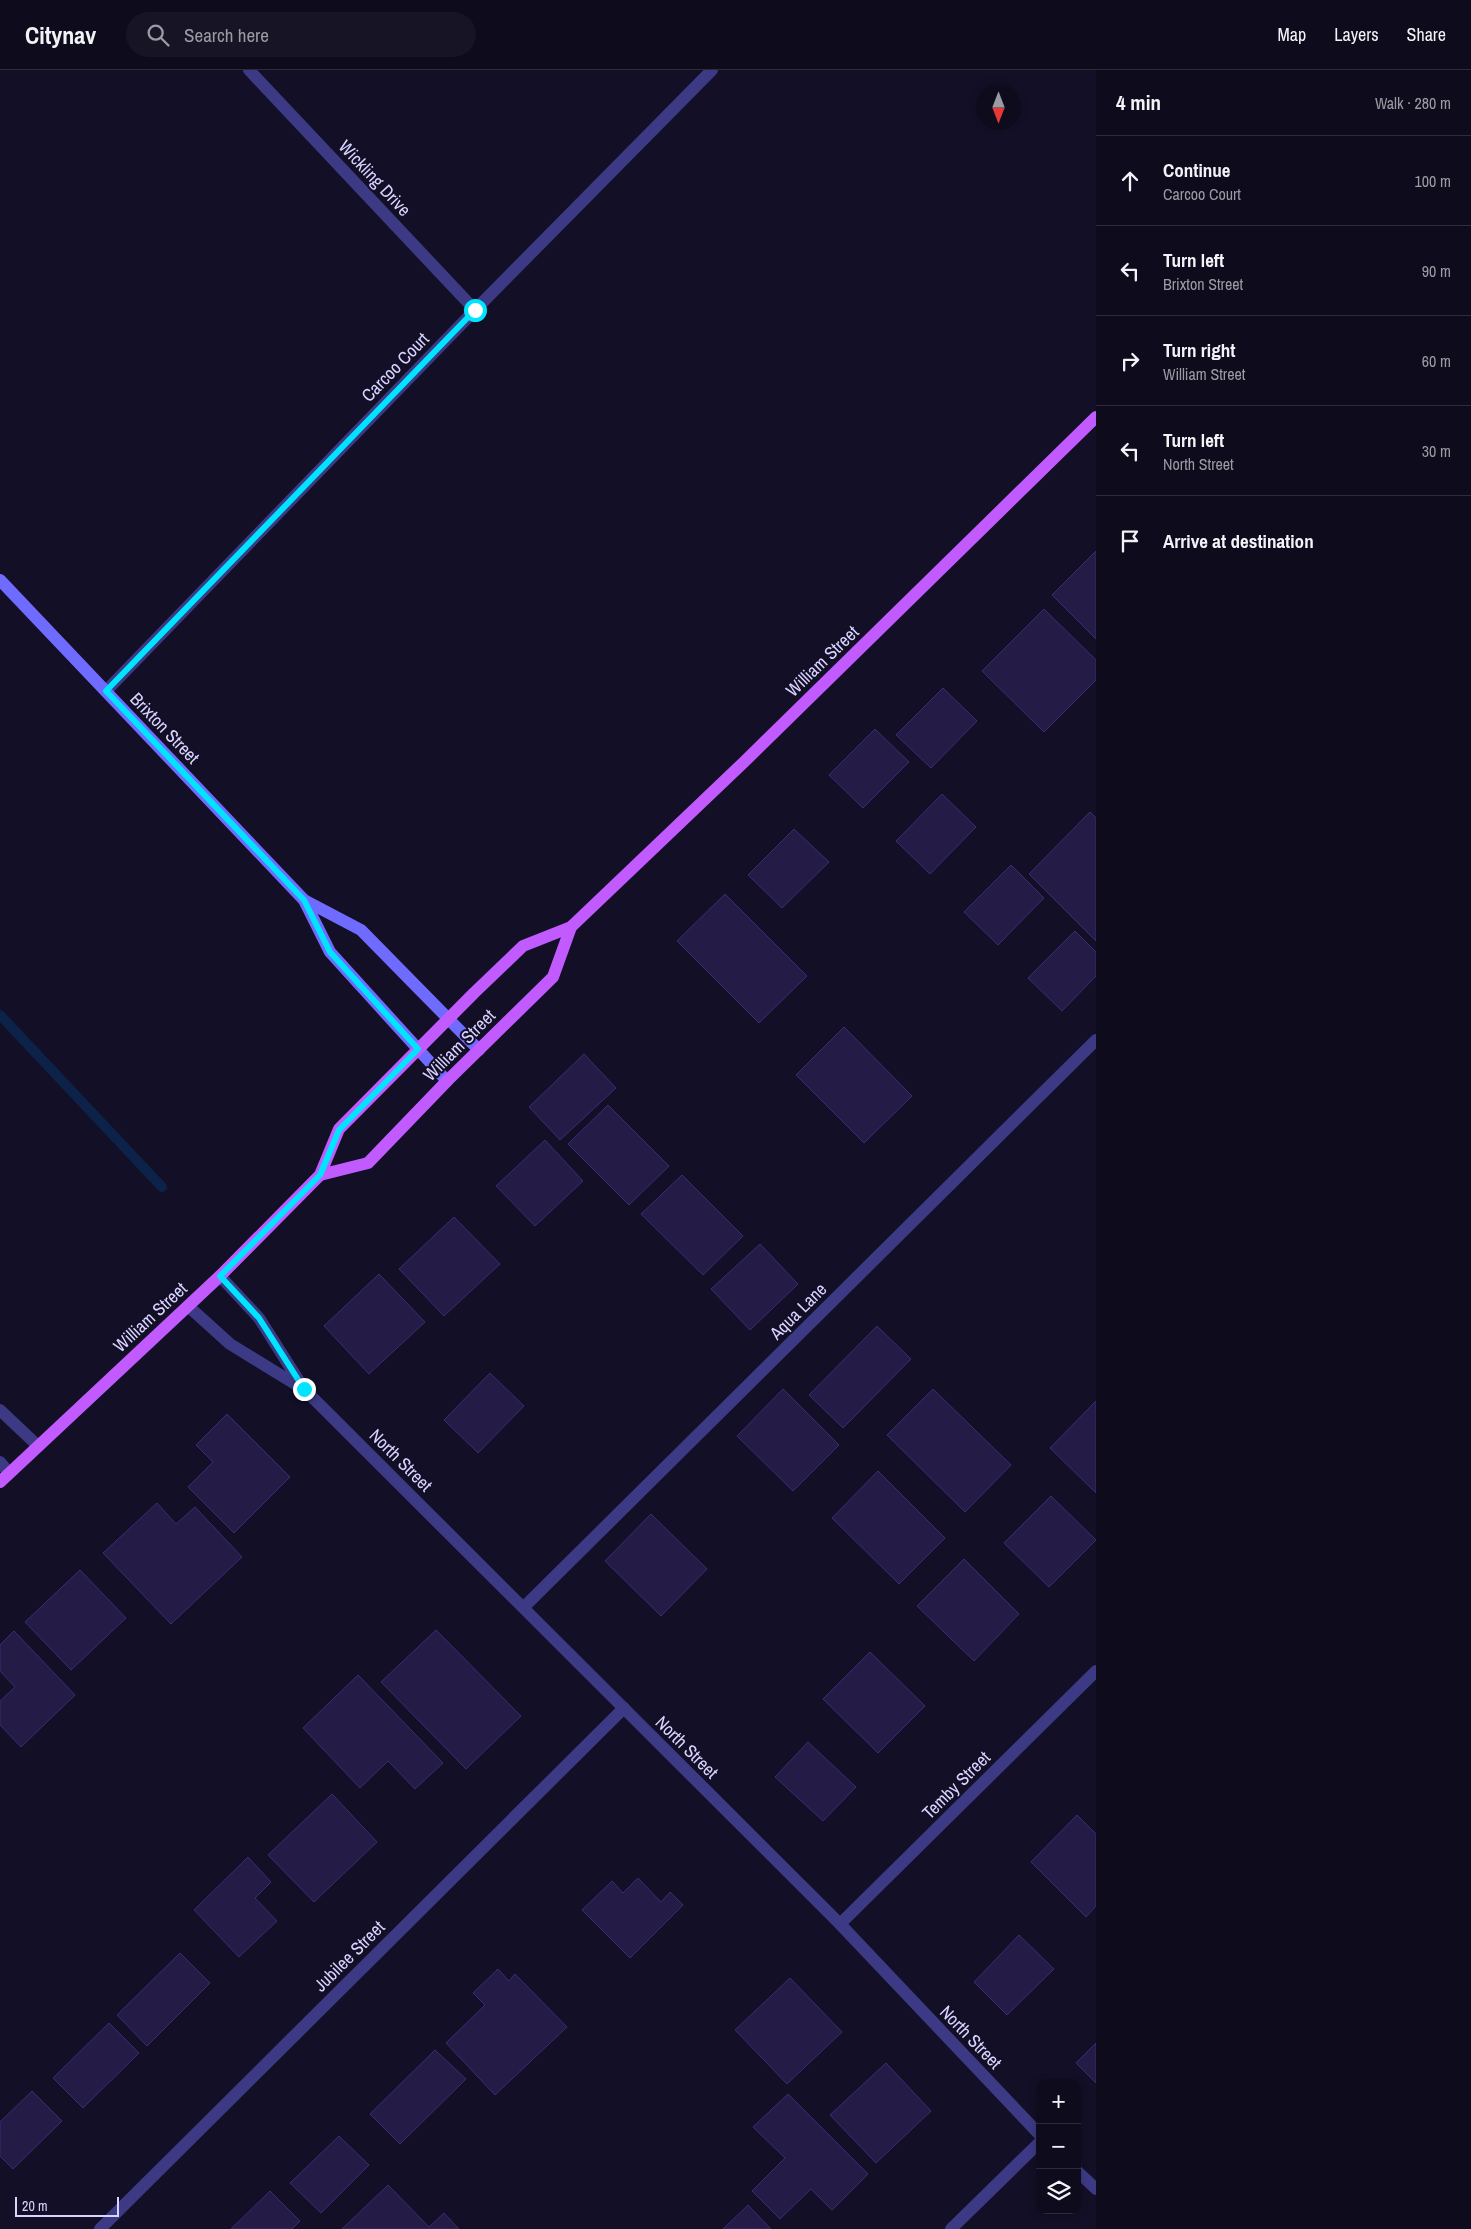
<!DOCTYPE html>
<html lang="en">
<head>
<meta charset="utf-8">
<style>
  body { margin:0; font-family:"Archivo Narrow",sans-serif; background:#171425; color:#f1f3f6 }
  .controls { position:absolute; right:15px; bottom:15px; display:grid; overflow:hidden; border-radius:10px; box-shadow:0 2px 8px #0003 }
  .controls button { width:45px; height:45px; display:grid; place-items:center; padding:0; border:0; border-bottom:1px solid #2e2b3b; background:#0e0b1c; color:#f1f3f6; font:25px sans-serif }
  .compass { position:absolute; left:976px; top:15px; width:45px; height:45px; border-radius:50%; background:#0e0b1c; box-shadow:0 2px 8px #0003; rotate:180deg }
  .scale { position:absolute; left:15px; bottom:12px; width:104px; box-sizing:border-box; padding-left:5px; border:2px solid #d9d4ff; border-top:0; font-size:14px; line-height:18px; white-space:nowrap; color:#d9d4ff; -webkit-text-stroke:4px #130f26; paint-order:stroke }
  .stop { position:absolute; width:15px; height:15px; margin:-11px; border:4px solid #00e5ff; border-radius:50%; background:#fff }
  .stop.end { background:#00e5ff; border-color:#fff; box-shadow:0 1px 5px #0008 }
  .list { margin:0; padding:0; list-style:none }
  h2 { display:flex; justify-content:space-between; align-items:center; height:65px; margin:0; padding:0 20px; font-size:21px }
  h2 small { font-size:16px; font-weight:400; color:#9b9ba3 }
  .list li { display:grid; grid-template-columns:32px 1fr auto; gap:15px; align-items:center; box-sizing:border-box; height:90px; padding:0 20px; border-top:1px solid #2e2b3b }
  .list b { display:block; font-size:19px; white-space:nowrap }
  .list p { margin:0; font-size:16px; white-space:nowrap; color:#9b9ba3 }
  .list em { font-size:16px; font-style:normal; color:#9b9ba3 }
  .icon { flex:none; width:28px; height:28px; fill:none; stroke:currentColor; stroke-width:2; stroke-linecap:round; stroke-linejoin:round }
  .map { position:relative; flex:none; width:1096px; height:2159px; overflow:hidden }
  header { display:flex; align-items:center; gap:30px; box-sizing:border-box; height:70px; padding:0 25px; background:#0e0b1c; border-bottom:1px solid #2e2b3b }
  header strong { font-size:24px }
  nav { display:flex; gap:28px; margin-inline-start:auto; font-size:18px }
  .search { width:350px; height:45px; background:#171425; display:flex; align-items:center; gap:12px; box-sizing:border-box; padding:0 18px; border-radius:28px; color:#9b9ba3; font-size:19px }
  main { display:flex }
  aside { flex:1; background:#0e0b1c }
  .map>svg:first-child { display:block }
  .lines { fill:none; stroke-linecap:round; stroke-linejoin:round }
  .stream { stroke:#0c2248; stroke-width:10 }
  .building { fill:#241b47; stroke:#3b2d73 }
  .service { stroke:#3d3a85; stroke-width:12 }
  .minor { stroke:#3d3a85; stroke-width:12 }
  .secondary { stroke:#6f6bff; stroke-width:12 }
  .primary { stroke:#c25bff; stroke-width:12 }
  .route { stroke:#00e5ff; stroke-width:6 }
  .labels { text-anchor:middle; dominant-baseline:central; stroke-width:4; stroke-linejoin:round; paint-order:stroke }
  .street-label { font-size:18px; fill:#d9d4ff; stroke:#130f26 }
</style>
</head>
<body>
<header>
<strong>Citynav</strong>
<div class="search"><svg class="icon" aria-label="search" viewBox="0 0 24 24"><circle cx="10" cy="10" r="6"/><path d="M15 15l6 6"/></svg>Search here</div>
<nav><a>Map</a><a>Layers</a><a>Share</a></nav>
</header>
<main>
<div class="map">
<svg width="1096" height="2159" viewBox="0 0 1096 2159">
  <rect width="100%" height="100%" fill="#130f26"/>
  <g class="lines">
    <path class="stream" d="M0,945L162,1117"/>
  </g>
  <g class="building">
    <path d="M1096,481V569L1052,525Z"/>
    <path d="M1044,539L1096,590V610L1044,662L982,601Z"/>
    <path d="M943,618L977,651L931,698L896,665Z"/>
    <path d="M875,659L909,692L863,738L829,705Z"/>
    <path d="M942,724L976,757L930,804L896,771Z"/>
    <path d="M1090,742L1096,748V871L1029,804Z"/>
    <path d="M794,759L829,792L782,838L748,805Z"/>
    <path d="M1011,795L1044,828L998,875L964,842Z"/>
    <path d="M725,824L807,906L759,953L677,871Z"/>
    <path d="M1075,861L1096,882V906L1062,941L1028,908Z"/>
    <path d="M844,957L912,1026L864,1073L796,1005Z"/>
    <path d="M584,984L616,1018L560,1070L529,1037Z"/>
    <path d="M608,1035L669,1096L629,1135L568,1074Z"/>
    <path d="M545,1070L583,1111L535,1156L496,1116Z"/>
    <path d="M682,1105L743,1166L703,1205L641,1144Z"/>
    <path d="M454,1147L500,1194L444,1246L399,1199Z"/>
    <path d="M760,1174L798,1214L750,1260L711,1219Z"/>
    <path d="M379,1204L425,1252L369,1304L324,1256Z"/>
    <path d="M877,1256L911,1289L843,1358L809,1325Z"/>
    <path d="M490,1303L524,1336L478,1383L444,1350Z"/>
    <path d="M783,1319L839,1375L793,1421L737,1366Z"/>
    <path d="M933,1319L1011,1395L965,1442L887,1365Z"/>
    <path d="M1096,1331V1423L1050,1378Z"/>
    <path d="M227,1344L290,1407L234,1463L188,1417L213,1392L196,1375Z"/>
    <path d="M878,1401L945,1468L899,1514L832,1448Z"/>
    <path d="M1051,1426L1096,1470L1049,1517L1004,1473Z"/>
    <path d="M157,1433L176,1454L195,1437L242,1487L171,1554L103,1483Z"/>
    <path d="M651,1444L707,1499L661,1546L605,1491Z"/>
    <path d="M964,1489L1019,1544L974,1591L917,1536Z"/>
    <path d="M80,1500L126,1548L71,1600L25,1552Z"/>
    <path d="M436,1560L521,1646L466,1699L381,1612Z"/>
    <path d="M14,1561L75,1625L21,1677L0,1655V1631L15,1617L0,1601V1575Z"/>
    <path d="M870,1582L925,1636L878,1683L823,1629Z"/>
    <path d="M358,1605L443,1693L415,1719L388,1691L360,1718L303,1658Z"/>
    <path d="M808,1672L856,1717L823,1751L775,1707Z"/>
    <path d="M332,1724L377,1772L314,1832L268,1785Z"/>
    <path d="M1077,1745L1096,1764V1836L1086,1847L1031,1792Z"/>
    <path d="M248,1787L271,1812L255,1828L277,1851L239,1887L194,1840Z"/>
    <path d="M638,1808L661,1832L670,1822L683,1835L630,1888L582,1840L612,1811L623,1823Z"/>
    <path d="M1019,1865L1054,1899L1007,1945L974,1912Z"/>
    <path d="M180,1883L210,1913L147,1976L117,1945Z"/>
    <path d="M498,1899L509,1911L515,1904L567,1957L495,2025L446,1973L485,1935L473,1923Z"/>
    <path d="M790,1908L842,1962L787,2014L735,1960Z"/>
    <path d="M109,1953L139,1983L83,2038L53,2008Z"/>
    <path d="M1096,1973V2013L1076,1993Z"/>
    <path d="M435,1980L466,2009L400,2074L370,2044Z"/>
    <path d="M886,1993L931,2041L876,2093L830,2045Z"/>
    <path d="M32,2021L62,2051L13,2099L0,2086V2052Z"/>
    <path d="M788,2024L868,2104L832,2140L811,2119L780,2149L752,2121L785,2088L753,2057Z"/>
    <path d="M339,2066L369,2095L321,2143L290,2113Z"/>
    <path d="M388,2115L429,2157L444,2143L459,2159H342Z"/>
    <path d="M270,2121L300,2151L292,2159H231Z"/>
    <path d="M748,2135L771,2159H723Z"/>
  </g>
  <g class="lines">
    <path class="service" d="M524,1537L1096,970"/>
    <g class="minor">
      <path d="M249,0L475,240"/>
      <path d="M106,621L475,240L712,0"/>
      <path d="M220,1206L259,1248L304,1319L840,1854L1040,2065"/>
      <path d="M188,1236L230,1274L300,1317"/>
      <path d="M0,1340L37,1375"/>
      <path d="M0,1392L9,1403"/>
      <path d="M840,1854L1096,1601"/>
      <path d="M1077,2101L1096,2119"/>
      <path d="M100,2159L624,1638"/>
      <path d="M951,2159L1040,2072"/>
    </g>
    <g class="secondary">
      <path d="M0,510L304,830L330,882L447,1011"/>
      <path d="M304,830L361,860L479,980"/>
    </g>
    <g class="primary">
      <path d="M320,1105L368,1093L447,1011L553,907L571,857"/>
      <path d="M0,1412L220,1206L320,1105L339,1059L474,923L523,876L571,857L743,693L1096,347"/>
    </g>
  </g>
  <g class="lines">
    <path class="route" d="M304,1319L259,1248L220,1206L320,1105L339,1060L418,979L330,882L304,830L106,621L475,240"/>
  </g>
  <g class="labels">
    <g class="street-label">
      <text transform="translate(375 108) rotate(47)">Wickling Drive</text>
      <text transform="translate(395 297) rotate(-46)">Carcoo Court</text>
      <text transform="translate(822 591) rotate(-44)">William Street</text>
      <text transform="translate(165 658) rotate(46)">Brixton Street</text>
      <text transform="translate(459 975) rotate(-45)">William Street</text>
      <text transform="translate(798 1241) rotate(-45)">Aqua Lane</text>
      <text transform="translate(150 1247) rotate(-43)">William Street</text>
      <text transform="translate(401 1390) rotate(45)">North Street</text>
      <text transform="translate(687 1677) rotate(45)">North Street</text>
      <text transform="translate(956 1715) rotate(-45)">Temby Street</text>
      <text transform="translate(349 1886) rotate(-45)">Jubilee Street</text>
      <text transform="translate(971 1967) rotate(46)">North Street</text>
    </g>
  </g>
</svg>
<div class="controls">
<button>+</button>
<button>−</button>
<button><svg class="icon" aria-label="layers" viewBox="0 0 24 24"><path d="M12 4l9 5-9 5-9-5zM3 14l9 5 9-5"/></svg></button>
</div>
<svg class="compass" viewBox="-18 -18 36 36"><path d="M0-13l5 13h-10z" fill="#e53935"/><path d="M0 13l5-13h-10z" fill="#9b9ba3"/></svg>
<div class="scale">20 m</div>
<div class="stop" style="left:475px;top:240px"></div>
<div class="stop end" style="left:304px;top:1319px"></div>
</div>
<aside>
<h2>4 min<small>Walk · 280 m</small></h2>
<ul class="list">
<li><svg class="icon" aria-label="ahead" viewBox="0 0 24 24"><path d="M12 20V5M6 11l6-6 6 6"/></svg><div><b>Continue</b><p>Carcoo Court</p></div><em>100 m</em></li>
<li><svg class="icon" aria-label="left" viewBox="0 0 24 24"><path d="M17 20v-9H6M10 6l-5 5 5 5"/></svg><div><b>Turn left</b><p>Brixton Street</p></div><em>90 m</em></li>
<li><svg class="icon" aria-label="right" viewBox="0 0 24 24"><path d="M7 20v-9h11M14 6l5 5-5 5"/></svg><div><b>Turn right</b><p>William Street</p></div><em>60 m</em></li>
<li><svg class="icon" aria-label="left" viewBox="0 0 24 24"><path d="M17 20v-9H6M10 6l-5 5 5 5"/></svg><div><b>Turn left</b><p>North Street</p></div><em>30 m</em></li>
<li><svg class="icon" aria-label="arrive" viewBox="0 0 24 24"><path d="M6 21V4h12l-3 4 3 4H6"/></svg><div><b>Arrive at destination</b></div></li>
</ul>
</aside>
</main>
</body>
</html>
